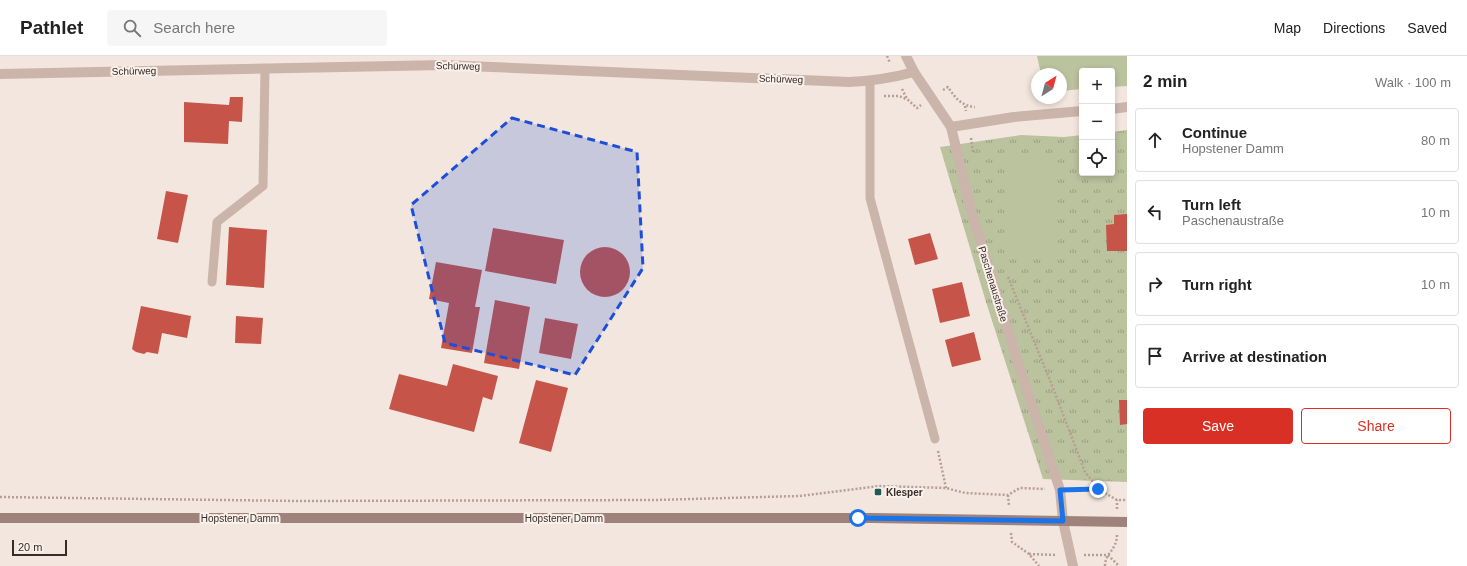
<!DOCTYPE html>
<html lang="en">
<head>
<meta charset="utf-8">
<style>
  body { margin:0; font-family:Arial,sans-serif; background:#f6f6f6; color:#222 }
  .controls { position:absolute; right:12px; top:12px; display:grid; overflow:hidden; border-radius:4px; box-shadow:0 2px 6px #0003 }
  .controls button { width:36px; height:36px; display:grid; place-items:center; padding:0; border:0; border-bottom:1px solid #e0e0e0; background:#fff; color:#222; font:20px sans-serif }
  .compass { position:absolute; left:1031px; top:12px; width:36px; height:36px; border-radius:50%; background:#fff; box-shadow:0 2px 6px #0003; rotate:36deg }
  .scale { position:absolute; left:12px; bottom:10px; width:55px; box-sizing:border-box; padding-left:4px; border:2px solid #382c29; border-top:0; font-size:11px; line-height:14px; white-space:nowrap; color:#382c29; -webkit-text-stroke:3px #faf1eb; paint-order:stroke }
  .stop { position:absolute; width:12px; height:12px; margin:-9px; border:3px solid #1a73e8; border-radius:50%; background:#fff }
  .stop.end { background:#1a73e8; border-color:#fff; box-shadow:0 1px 4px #0008 }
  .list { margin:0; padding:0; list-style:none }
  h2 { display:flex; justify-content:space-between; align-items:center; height:52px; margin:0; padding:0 16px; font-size:17px }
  h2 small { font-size:13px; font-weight:400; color:#767676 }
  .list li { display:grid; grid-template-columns:26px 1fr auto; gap:12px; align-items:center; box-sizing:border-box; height:64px; margin:0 8px 8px; padding:0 8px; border:1px solid #e0e0e0; border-radius:4px }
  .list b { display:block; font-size:15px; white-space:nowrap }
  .list p { margin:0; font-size:13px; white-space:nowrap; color:#767676 }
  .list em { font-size:13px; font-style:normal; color:#767676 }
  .actions { display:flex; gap:8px; padding:12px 16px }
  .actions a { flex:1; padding:9px 0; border:1px solid #d93025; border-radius:4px; text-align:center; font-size:14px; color:#d93025 }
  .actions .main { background:#d93025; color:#fff }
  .icon { flex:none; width:22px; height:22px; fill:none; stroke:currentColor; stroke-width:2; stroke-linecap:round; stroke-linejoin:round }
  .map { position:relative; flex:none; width:1127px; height:510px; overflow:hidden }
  header { display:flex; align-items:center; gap:24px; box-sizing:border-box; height:56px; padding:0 20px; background:#fff; border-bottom:1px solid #e0e0e0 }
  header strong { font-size:19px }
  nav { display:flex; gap:22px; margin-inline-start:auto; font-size:14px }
  .search { width:280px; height:36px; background:#f6f6f6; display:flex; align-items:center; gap:10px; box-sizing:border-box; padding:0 14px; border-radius:4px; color:#767676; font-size:15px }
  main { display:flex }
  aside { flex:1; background:#fff }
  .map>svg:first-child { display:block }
  .grass { fill:url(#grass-tufts) }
  .pitch { fill:#bbc29e }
  .building { fill:#c65449 }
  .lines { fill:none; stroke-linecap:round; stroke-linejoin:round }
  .path { stroke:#b79e94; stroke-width:2.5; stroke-dasharray:2 2; stroke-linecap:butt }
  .service { stroke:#cbb4aa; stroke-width:9 }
  .minor { stroke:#cbb4aa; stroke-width:10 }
  .tertiary { stroke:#cbb4aa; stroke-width:10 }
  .secondary { stroke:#9f827b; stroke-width:10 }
  .route { stroke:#1a73e8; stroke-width:5 }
  .marked { fill:#1d4ed8; fill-opacity:0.2; stroke:#1d4ed8; stroke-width:3; stroke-dasharray:8 5; stroke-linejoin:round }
  .poi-dot { fill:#1f5a55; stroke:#faf1eb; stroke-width:1.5 }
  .labels { text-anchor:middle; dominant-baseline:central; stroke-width:4; stroke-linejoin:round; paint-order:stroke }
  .street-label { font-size:10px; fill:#382c29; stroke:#faf1eb }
  .poi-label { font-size:10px; font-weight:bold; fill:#382c29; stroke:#faf1eb; text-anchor:start }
</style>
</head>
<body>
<header>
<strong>Pathlet</strong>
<div class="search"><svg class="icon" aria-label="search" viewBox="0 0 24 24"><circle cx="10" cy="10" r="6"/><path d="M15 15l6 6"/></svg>Search here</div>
<nav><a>Map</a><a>Directions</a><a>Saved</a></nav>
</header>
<main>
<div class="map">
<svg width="1127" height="510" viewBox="0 0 1127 510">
  <defs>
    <pattern id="grass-tufts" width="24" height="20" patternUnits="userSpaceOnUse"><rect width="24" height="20" fill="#bbc29e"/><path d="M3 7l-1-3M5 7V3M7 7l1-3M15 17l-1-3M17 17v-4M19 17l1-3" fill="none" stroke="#999e81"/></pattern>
  </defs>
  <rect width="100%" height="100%" fill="#f3e6de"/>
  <path class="grass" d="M1127,74V426L1043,423L986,246L940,91L1021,79L1064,81L1082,79V117H1112V76Z"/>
  <g class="pitch">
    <path d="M1037,0H1127V30L1112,31V15H1082V33L1061,35V18H1041Z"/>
    <path d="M1055,101L1058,197L1010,198L1006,103Z"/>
  </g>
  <g class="building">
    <path d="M230,41H243L242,66L229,65L228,88L184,86V46L229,49Z"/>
    <path d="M166,135L188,139L178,187L157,183Z"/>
    <path d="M1127,158V195H1107L1106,169L1114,168V159Z"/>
    <path d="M229,171L267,174L264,232L226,229Z"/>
    <path d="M493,172L564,184L556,228L485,215Z"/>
    <path d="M930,177L938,203L915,209L908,183Z"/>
    <circle cx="605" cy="216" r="25"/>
    <path d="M436,206L482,214L475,251H480L472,297L441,292L449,247L429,243Z"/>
    <path d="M962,226L970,260L940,267L932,233Z"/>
    <path d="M495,244L530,251L519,313L484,307Z"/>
    <path d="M141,250L191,260L187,282L162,277L158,298L147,296L144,298L136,296L132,293Z"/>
    <path d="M236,260L263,262L261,288L235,287Z"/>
    <path d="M545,262L578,268L571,303L539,297Z"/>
    <path d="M974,276L981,304L952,311L945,284Z"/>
    <path d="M453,308L498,320L492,344L483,341L474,376L389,353L399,318L447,330Z"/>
    <path d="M536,324L568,332L551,396L519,387Z"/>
    <path d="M1119,344H1127V368L1120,369Z"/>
  </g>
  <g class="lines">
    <g class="path">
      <path d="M887,0L890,7"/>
      <path d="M902,33L907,43L917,52L921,49"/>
      <path d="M943,34L948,31C955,42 962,50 975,51"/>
      <path d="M884,40H899L906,43"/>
      <path d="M965,50L966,55"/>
      <path d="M971,82L973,97"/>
      <path d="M1008,221L1053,332L1085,416L1098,432"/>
      <path d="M938,395L946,432"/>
      <path d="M1074,433H1098L1117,444H1127"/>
      <path d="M1008,439L1009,450"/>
      <path d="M0,441L298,445L655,444L799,440L879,430L946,432L965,437L1008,439L1020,432L1045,433"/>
      <path d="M1117,453V444"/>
      <path d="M1011,477L1012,486L1029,498L1039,510"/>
      <path d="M1029,498L1057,499"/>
      <path d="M1084,499H1108L1119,510"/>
      <path d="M1105,510C1105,496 1117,495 1117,478"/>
    </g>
    <g class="service">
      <path d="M870,25V142L935,383"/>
      <path d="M212,226L217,166L263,130L265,13"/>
    </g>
    <g class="minor">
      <path d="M0,18L444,9L849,26C871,25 892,22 914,16"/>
      <path d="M1112,53L1127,51"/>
      <path d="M951,71L1014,61L1082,55"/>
    </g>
    <path class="tertiary" d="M906,0L914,16L951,71L972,158L1018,307L1060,434L1063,465L1073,510"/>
    <path class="secondary" d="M0,462H872L1127,466"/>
  </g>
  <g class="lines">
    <path class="route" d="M858,462L1063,465L1060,434L1098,433"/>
  </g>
  <path class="marked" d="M512,62L637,96L643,212L575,319L445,287L411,149Z"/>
  <rect class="poi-dot" x="874" y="432" width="8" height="8" rx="2"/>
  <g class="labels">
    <g class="street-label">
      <text transform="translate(458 10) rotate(1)">Schürweg</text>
      <text transform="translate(134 15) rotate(-1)">Schürweg</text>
      <text transform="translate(781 23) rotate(2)">Schürweg</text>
      <text transform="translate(993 228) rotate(73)">Paschenaustraße</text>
      <text x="240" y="462">Hopstener Damm</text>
      <text x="564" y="462">Hopstener Damm</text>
    </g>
    <g class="poi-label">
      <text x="886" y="436">Klesper</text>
    </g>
  </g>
</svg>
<div class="controls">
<button>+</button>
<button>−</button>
<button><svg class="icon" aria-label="locate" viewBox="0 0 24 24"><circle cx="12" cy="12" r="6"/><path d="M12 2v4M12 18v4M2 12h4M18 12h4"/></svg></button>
</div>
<svg class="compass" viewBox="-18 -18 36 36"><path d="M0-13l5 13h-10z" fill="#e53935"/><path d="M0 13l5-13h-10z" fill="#767676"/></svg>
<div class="scale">20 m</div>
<div class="stop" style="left:858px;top:462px"></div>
<div class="stop end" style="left:1098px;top:433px"></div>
</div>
<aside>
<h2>2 min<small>Walk · 100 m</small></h2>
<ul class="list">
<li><svg class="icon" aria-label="ahead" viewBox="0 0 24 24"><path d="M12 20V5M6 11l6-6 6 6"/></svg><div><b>Continue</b><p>Hopstener Damm</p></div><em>80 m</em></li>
<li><svg class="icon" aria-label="left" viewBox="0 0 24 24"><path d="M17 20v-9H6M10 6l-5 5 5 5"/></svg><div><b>Turn left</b><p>Paschenaustraße</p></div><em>10 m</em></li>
<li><svg class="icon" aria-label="right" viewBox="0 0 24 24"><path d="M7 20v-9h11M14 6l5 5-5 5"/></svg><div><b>Turn right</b></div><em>10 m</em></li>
<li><svg class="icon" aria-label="arrive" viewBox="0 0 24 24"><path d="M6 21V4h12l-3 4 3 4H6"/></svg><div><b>Arrive at destination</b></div></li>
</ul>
<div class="actions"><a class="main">Save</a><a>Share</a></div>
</aside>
</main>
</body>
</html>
